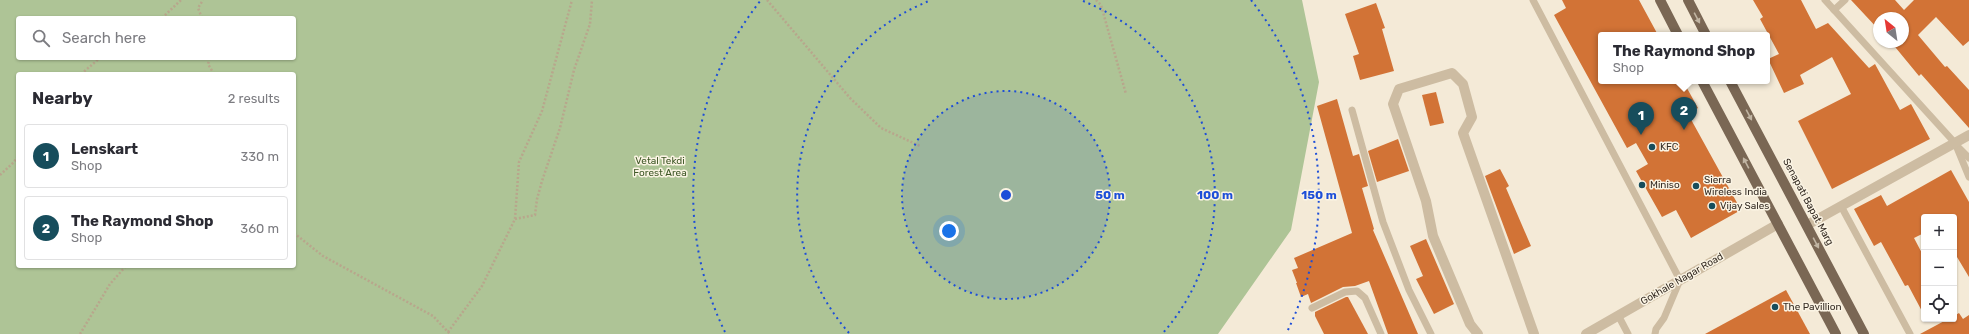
<!DOCTYPE html>
<html lang="en">
<head>
<meta charset="utf-8">
<style>
  body { margin:0; font-family:Rubik,sans-serif; background:#f7f7f7; color:#2b2b33 }
  .controls { position:absolute; right:12px; bottom:12px; display:grid; overflow:hidden; border-radius:4px; box-shadow:0 1px 3px #0004 }
  .controls button { width:36px; height:36px; display:grid; place-items:center; padding:0; border:0; border-bottom:1px solid #e1e1e2; background:#fff; color:#2b2b33; font:20px sans-serif }
  .compass { position:absolute; left:1873px; top:12px; width:36px; height:36px; border-radius:50%; background:#fff; box-shadow:0 1px 3px #0004; rotate:330deg }
  .you { position:absolute; left:949px; top:231px; width:14px; height:14px; margin:-10px; border:3px solid #fff; border-radius:50%; background:#1a73e8; box-shadow:0 0 0 6px #1a73e833 }
  .badge { display:grid; place-items:center; width:26px; height:26px; border-radius:50%; background:#174d5c; color:#fff; font-size:13px; font-weight:700 }
  .pin { position:absolute; translate:-50% -33px; filter:drop-shadow(0 1px 2px #0008) }
  .pin::after { content:''; position:absolute; top:21px; width:14px; height:12px; background:inherit; clip-path:polygon(0 0,100% 0,50% 100%) }
  .popup { position:absolute; left:1598px; top:32px; width:172px; height:52px; box-sizing:border-box; display:grid; place-content:center; border-radius:4px; background:#fff; filter:drop-shadow(0 1px 3px #0005); font-size:13px; white-space:nowrap; color:#7c7c81 }
  .popup b { font-size:15px; color:#2b2b33 }
  .popup::after { content:''; position:absolute; left:50%; top:100%; margin-left:-8px; border:8px solid transparent; border-top-color:#fff }
  .list { margin:0; padding:0; list-style:none }
  h2 { display:flex; justify-content:space-between; align-items:center; height:52px; margin:0; padding:0 16px; font-size:17px }
  h2 small { font-size:13px; font-weight:400; color:#7c7c81 }
  .list li { display:grid; grid-template-columns:26px 1fr auto; gap:12px; align-items:center; box-sizing:border-box; height:64px; margin:0 8px 8px; padding:0 8px; border:1px solid #e1e1e2; border-radius:4px }
  .list b { display:block; font-size:15px; white-space:nowrap }
  .list p { margin:0; font-size:13px; white-space:nowrap; color:#7c7c81 }
  .list em { font-size:13px; font-style:normal; color:#7c7c81 }
  .icon { flex:none; width:22px; height:22px; fill:none; stroke:currentColor; stroke-width:2; stroke-linecap:round; stroke-linejoin:round }
  .map { position:relative; flex:none; width:1969px; height:334px; overflow:hidden }
  .search { position:absolute; background:#fff; box-shadow:0 1px 3px #0004; left:16px; top:16px; width:280px; height:44px; display:flex; align-items:center; gap:10px; box-sizing:border-box; padding:0 14px; border-radius:4px; color:#7c7c81; font-size:15px }
  .panel { position:absolute; background:#fff; box-shadow:0 1px 3px #0004; left:16px; top:72px; width:280px; height:196px; border-radius:4px }
  .map>svg:first-child { display:block }
  .green { fill:#aec496; fill-rule:evenodd }
  .building { fill:#d27336 }
  .lines { fill:none; stroke-linecap:round; stroke-linejoin:round }
  .path { stroke:#b8a68c; stroke-width:2.5; stroke-dasharray:2 2; stroke-linecap:butt }
  .service { stroke:#cdbca2; stroke-width:7 }
  .minor { stroke:#cdbca2; stroke-width:10 }
  .tertiary { stroke:#cdbca2; stroke-width:10 }
  .primary { stroke:#7a6754; stroke-width:10 }
  .oneway { fill:#c1b5a3 }
  .ring { fill:none; stroke:#1d4ed8; stroke-width:2; stroke-dasharray:2 4 }
  .poi-dot { fill:#174d5c; stroke:#fbf4e4; stroke-width:1.5 }
  .labels { text-anchor:middle; dominant-baseline:central; stroke-width:3; stroke-linejoin:round; paint-order:stroke }
  .poi-label { font-size:10px; fill:#362d25; stroke:#fbf4e4; text-anchor:start }
  .park-label { font-size:10px; fill:#3e5726; stroke:#fbf4e4 }
  .street-label { font-size:10px; fill:#362d25; stroke:#fbf4e4 }
  .centre { fill:#1d4ed8; stroke:#fbf4e4; stroke-width:2 }
  .ring-label { font-size:12px; text-anchor:middle; font-weight:bold; fill:#1d4ed8; stroke:#fbf4e4; stroke-width:3; stroke-linejoin:round; paint-order:stroke }
</style>
</head>
<body>
<div class="map">
<svg width="1969" height="334" viewBox="0 0 1969 334">
  <rect width="100%" height="100%" fill="#f4ead7"/>
  <path class="green" d="M0,0H1302L1319,82L1291,230L1218,334H0ZM18,18H294V58H18ZM18,74H294V266H18Z"/>
  <g class="building">
    <path d="M1562,0H1639L1658,35H1601V81H1683L1698,108L1688,114L1741,210L1691,238L1676,210L1662,217L1636,171L1648,164L1636,143L1627,148L1554,15L1566,8Z"/>
    <path d="M1753,0H1801L1816,29L1828,23L1869,68L1875,64L1900,110L1911,104L1930,139L1832,189L1798,121L1851,94L1832,57L1800,75L1804,84L1784,93L1768,59L1779,54L1760,19L1763,17Z"/>
    <path d="M1851,0H1895L1904,10L1914,0H1969V41L1963,46L1936,17L1918,35L1945,67L1947,66L1969,90V128L1921,74L1919,76L1891,42H1903V18H1879V30Z"/>
    <path d="M1376,3L1385,28L1382,29L1394,71L1360,80L1353,56L1359,54L1345,14Z"/>
    <path d="M1436,92L1444,123L1430,126L1422,95Z"/>
    <path d="M1337,99L1353,156L1359,154L1368,186L1362,188L1374,229L1373,230L1418,334H1388L1369,281L1355,286L1343,287L1311,303L1308,294L1301,297L1296,283H1297L1292,270L1298,268L1294,258L1352,233L1317,106Z"/>
    <path d="M1398,139L1409,171L1377,182L1368,151Z"/>
    <path d="M1500,169L1509,186L1506,188L1531,246L1514,254L1485,176Z"/>
    <path d="M1951,170L1969,202V277L1954,252V217H1924V233L1914,238L1924,257V315L1908,285L1905,286L1881,242L1874,246L1854,209L1881,195L1887,206Z"/>
    <path d="M1426,239L1454,304L1434,314L1416,279L1423,276L1410,246Z"/>
    <path d="M1786,290L1810,334H1705Z"/>
    <path d="M1346,297H1348L1368,334H1324L1315,316V312Z"/>
    <path d="M1959,313L1963,319L1969,315V334H1920L1948,319H1954V316Z"/>
  </g>
  <g class="lines">
    <g class="path">
      <path d="M767,0L850,98L881,128L920,146"/>
      <path d="M1096,0L1101,5L1126,94"/>
      <path d="M162,18L181,0"/>
      <path d="M202,18L198,8L203,0"/>
      <path d="M210,58L208,64L214,74"/>
      <path d="M81,74L100,58"/>
      <path d="M0,175L14,162L18,156"/>
      <path d="M515,219L535,215L537,199L542,181L560,128L574,70L590,24L592,0"/>
      <path d="M294,233L323,256L433,316L450,334"/>
      <path d="M448,332L482,286L515,219L519,162L542,111L572,0"/>
      <path d="M80,334L110,284L126,266"/>
    </g>
    <g class="service">
      <path d="M1533,0L1680,280L1664,318L1656,329L1655,334"/>
      <path d="M1825,0L1955,143L1969,177"/>
      <path d="M1834,10L1845,0"/>
      <path d="M1352,110L1383,222L1409,290L1431,334"/>
      <path d="M1958,147L1969,158"/>
      <path d="M1841,206L1910,334"/>
      <path d="M1312,308L1345,292L1357,291L1365,298L1381,334"/>
      <path d="M1618,315L1628,334"/>
    </g>
    <g class="minor">
      <path d="M1807,225L1969,135"/>
      <path d="M1478,334L1470,324L1433,236L1426,201L1393,104L1399,89L1452,73L1463,84L1472,117L1463,133L1534,334"/>
    </g>
    <path class="tertiary" d="M1586,334L1778,224"/>
    <g class="primary">
      <path d="M1660,0L1678,35"/>
      <path d="M1688,0L1706,35"/>
      <path d="M1702,81L1836,334"/>
      <path d="M1730,81L1864,334"/>
    </g>
  </g>
  <defs><path id="oneway-solid" d="M-6-.8H1V-3.2L6.5 0L1 3.2V.8H-6Z"/></defs>
  <g class="oneway">
    <use href="#oneway-solid" transform="translate(1697 18) rotate(62)"/>
    <use href="#oneway-solid" transform="translate(1749 115) rotate(62)"/>
    <use href="#oneway-solid" transform="translate(1746 163) rotate(-118)"/>
    <use href="#oneway-solid" transform="translate(1816 243) rotate(62)"/>
  </g>
  <circle cx="1006" cy="195" r="104" fill="#1d4ed8" fill-opacity=".12"/>
  <g class="ring">
    <circle cx="1006" cy="195" r="104"/>
    <path d="M849 333A209 209 0 0 1 929 1M1083 1A209 209 0 0 1 1163 333"/>
    <path d="M725 332A313 313 0 0 1 761 0M1251 0A313 313 0 0 1 1287 332"/>
  </g>
  <g class="poi-dot">
    <circle cx="1652" cy="147" r="4"/>
    <circle cx="1642" cy="185" r="4"/>
    <circle cx="1696" cy="186" r="4"/>
    <circle cx="1712" cy="206" r="4"/>
    <circle cx="1775" cy="307" r="4"/>
  </g>
  <g class="labels">
    <g class="poi-label">
      <text x="1660" y="147">KFC</text>
      <text x="1704" y="180">Sierra<tspan x="1704" dy="12">Wireless India</tspan></text>
      <text x="1650" y="185">Miniso</text>
      <text x="1720" y="206">Vijay Sales</text>
      <text x="1783" y="307">The Pavillion</text>
    </g>
    <g class="park-label">
      <text x="660" y="161">Vetal Tekdi<tspan x="660" dy="12">Forest Area</tspan></text>
    </g>
    <g class="street-label">
      <text transform="translate(1808 202) rotate(62)">Senapati Bapat Marg</text>
      <text transform="translate(1682 279) rotate(-30)">Gokhale Nagar Road</text>
    </g>
  </g>
  <circle cx="1006" cy="195" r="6" class="centre"/>
  <g class="ring-label">
    <text x="1110" y="199">50 m</text>
    <text x="1215" y="199">100 m</text>
    <text x="1319" y="199">150 m</text>
  </g>
</svg>
<div class="controls">
<button>+</button>
<button>−</button>
<button><svg class="icon" aria-label="locate" viewBox="0 0 24 24"><circle cx="12" cy="12" r="6"/><path d="M12 2v4M12 18v4M2 12h4M18 12h4"/></svg></button>
</div>
<svg class="compass" viewBox="-18 -18 36 36"><path d="M0-13l5 13h-10z" fill="#e53935"/><path d="M0 13l5-13h-10z" fill="#7c7c81"/></svg>
<div class="you"></div>
<div class="pin badge" style="left:1641px;top:135px">1</div>
<div class="pin badge" style="left:1684px;top:130px">2</div>
<div class="popup"><b>The Raymond Shop</b>Shop</div>
<div class="search"><svg class="icon" aria-label="search" viewBox="0 0 24 24"><circle cx="10" cy="10" r="6"/><path d="M15 15l6 6"/></svg>Search here</div>
<section class="panel">
<h2>Nearby<small>2 results</small></h2>
<ul class="list">
<li><span class="badge">1</span><div><b>Lenskart</b><p>Shop</p></div><em>330 m</em></li>
<li><span class="badge">2</span><div><b>The Raymond Shop</b><p>Shop</p></div><em>360 m</em></li>
</ul>
</section>
</div>
</body>
</html>
